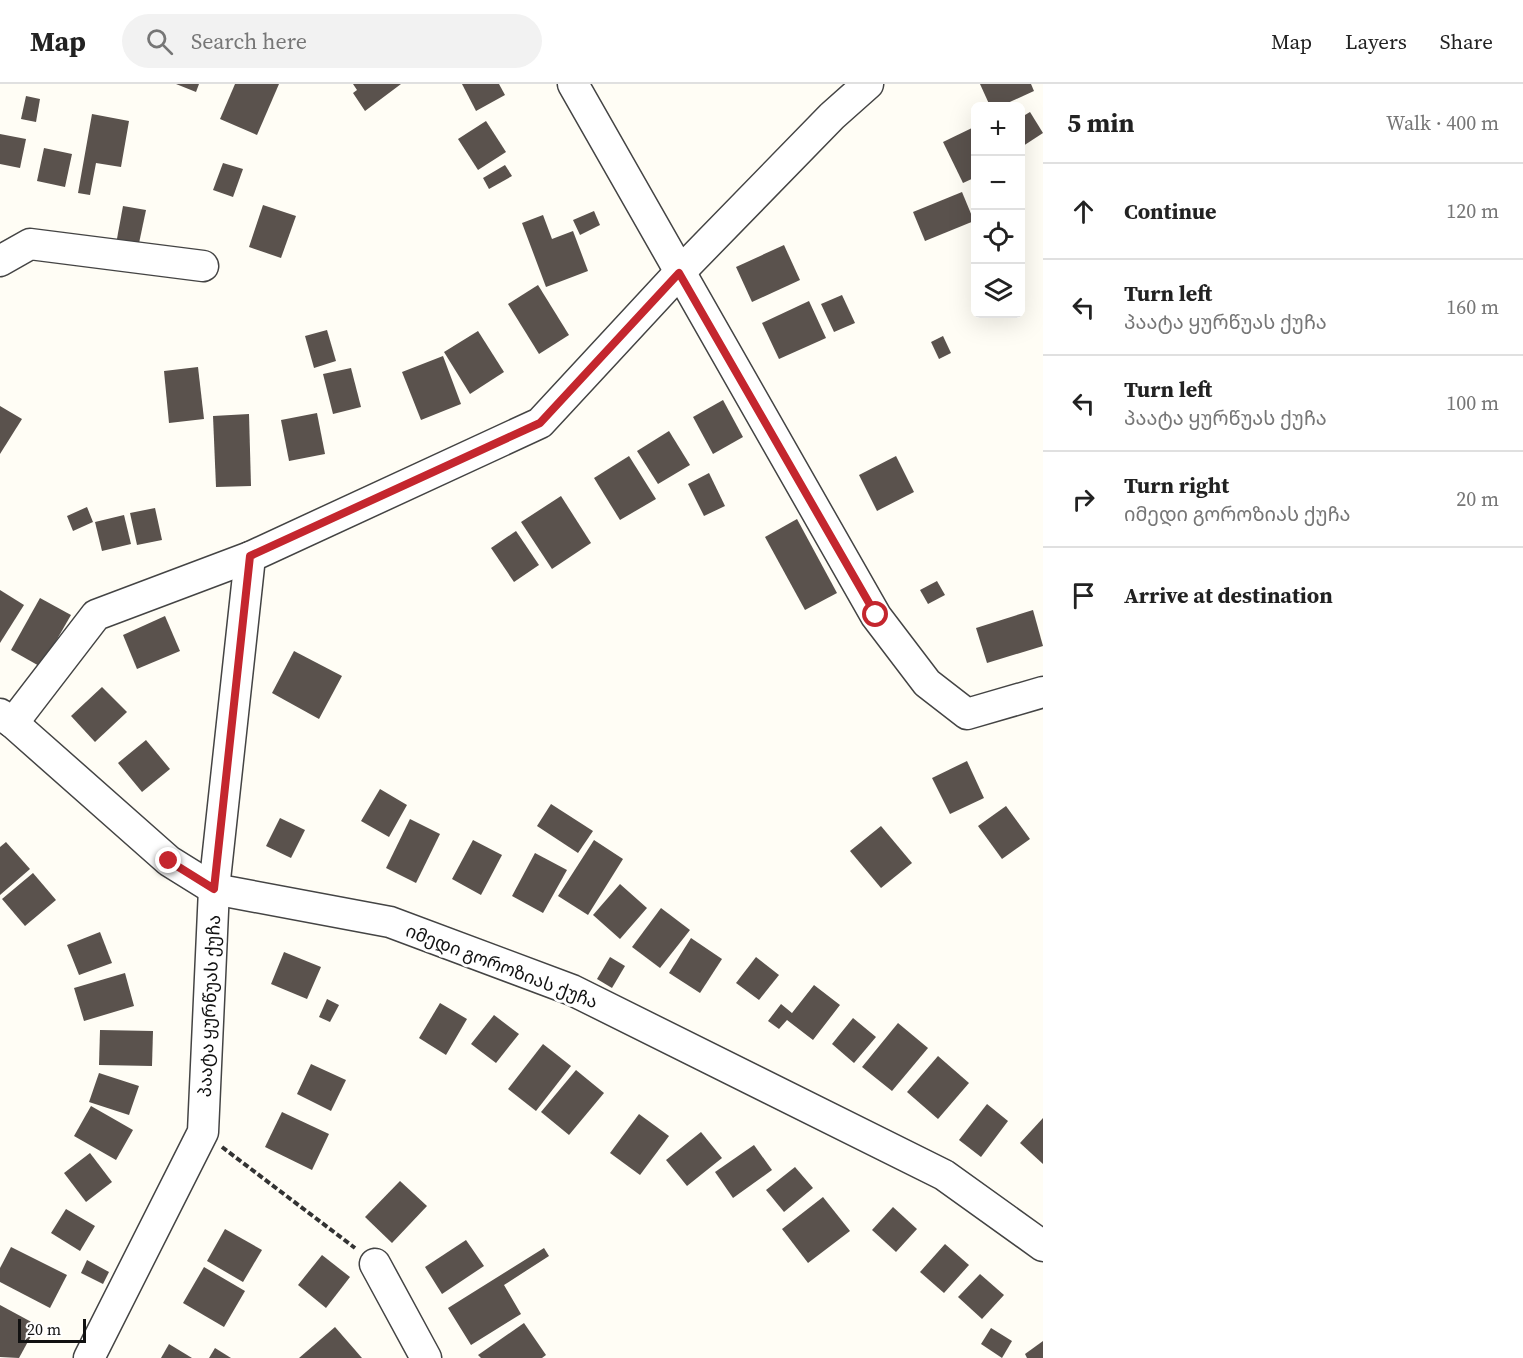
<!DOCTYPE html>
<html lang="en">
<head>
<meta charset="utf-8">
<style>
  body { margin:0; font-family:"Source Serif 4","Noto Sans Georgian",serif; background:#f2f2f2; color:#222 }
  .controls { position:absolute; right:18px; top:18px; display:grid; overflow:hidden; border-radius:9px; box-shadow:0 6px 24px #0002 }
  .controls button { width:54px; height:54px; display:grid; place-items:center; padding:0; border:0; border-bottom:2px solid #e0e0e0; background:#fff; color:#222; font:30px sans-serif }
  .scale { position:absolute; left:18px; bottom:15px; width:68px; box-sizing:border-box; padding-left:6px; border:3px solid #111; border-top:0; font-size:16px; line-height:21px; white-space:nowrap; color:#111; -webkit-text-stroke:4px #fff; paint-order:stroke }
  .stop { position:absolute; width:18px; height:18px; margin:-14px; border:4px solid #c4262e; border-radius:50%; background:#fff }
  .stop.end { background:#c4262e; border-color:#fff; box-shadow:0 2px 6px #0008 }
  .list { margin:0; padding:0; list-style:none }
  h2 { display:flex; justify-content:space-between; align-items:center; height:78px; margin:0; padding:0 24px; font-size:26px }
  h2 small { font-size:20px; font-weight:400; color:#767676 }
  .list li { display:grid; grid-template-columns:39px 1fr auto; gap:18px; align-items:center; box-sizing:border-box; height:96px; padding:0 24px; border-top:2px solid #e0e0e0 }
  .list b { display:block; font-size:22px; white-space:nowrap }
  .list p { margin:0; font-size:20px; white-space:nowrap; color:#767676 }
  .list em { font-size:20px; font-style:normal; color:#767676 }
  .icon { flex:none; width:33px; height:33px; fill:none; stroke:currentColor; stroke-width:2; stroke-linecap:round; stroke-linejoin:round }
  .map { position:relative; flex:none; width:1043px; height:1274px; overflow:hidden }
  header { display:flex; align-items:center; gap:36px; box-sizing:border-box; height:84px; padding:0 30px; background:#fff; border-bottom:2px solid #e0e0e0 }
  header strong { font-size:28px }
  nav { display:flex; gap:33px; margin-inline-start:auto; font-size:21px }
  .search { width:420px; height:54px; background:#f2f2f2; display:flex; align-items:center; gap:15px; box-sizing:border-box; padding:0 21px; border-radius:33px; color:#767676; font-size:22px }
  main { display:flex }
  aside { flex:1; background:#fff }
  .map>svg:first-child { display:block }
  .building { fill:#5a524d }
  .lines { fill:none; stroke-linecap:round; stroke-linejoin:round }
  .minor-casing { stroke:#444; stroke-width:33 }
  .path { stroke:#333; stroke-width:4; stroke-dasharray:6 3; stroke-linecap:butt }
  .minor { stroke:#fff; stroke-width:30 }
  .route { stroke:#c4262e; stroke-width:8 }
  .labels { text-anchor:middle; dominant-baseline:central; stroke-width:6; stroke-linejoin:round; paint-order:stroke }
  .street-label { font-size:18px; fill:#111; stroke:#fff }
</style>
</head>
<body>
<header>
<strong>Map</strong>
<div class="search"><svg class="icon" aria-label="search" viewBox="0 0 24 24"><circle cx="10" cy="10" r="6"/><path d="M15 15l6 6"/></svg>Search here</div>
<nav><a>Map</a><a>Layers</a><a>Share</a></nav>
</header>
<main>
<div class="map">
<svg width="1043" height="1274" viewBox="0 0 1043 1274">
  <rect width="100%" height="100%" fill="#fffdf5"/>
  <g class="building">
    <path d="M176,0H199L196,8Z"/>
    <path d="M235,0H279L257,51L220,35Z"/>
    <path d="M353,0H401L365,27L353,9L357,6Z"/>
    <path d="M462,0H499L505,11L476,27Z"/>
    <path d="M980,0H1031L1034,7L1001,22H990Z"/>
    <path d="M26,12L40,15L36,38L21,35Z"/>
    <path d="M1030,28L1043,49L1020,64V34Z"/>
    <path d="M92,30L129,37L121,83L96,79L90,111L78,109Z"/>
    <path d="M486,37L506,68L478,86L458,55Z"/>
    <path d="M974,43L976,93L963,99L943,58Z"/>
    <path d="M0,50L26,55L20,84L0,80Z"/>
    <path d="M44,64L72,70L65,103L37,97Z"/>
    <path d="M223,79L243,85L233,113L213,106Z"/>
    <path d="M505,81L512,92L489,105L483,94Z"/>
    <path d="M962,108L974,137L925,157L913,128Z"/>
    <path d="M263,121L296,132L281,174L249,163Z"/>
    <path d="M123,122L146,126L138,164L116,160Z"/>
    <path d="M594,127L600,141L580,151L573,136Z"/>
    <path d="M543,131L552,155L573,147L588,187L546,203L522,139Z"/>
    <path d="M784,161L800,196L752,218L736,183Z"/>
    <path d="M538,201L569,251L539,270L508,220Z"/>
    <path d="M842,211L855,239L834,248L821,220Z"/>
    <path d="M809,217L826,254L779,275L762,239Z"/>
    <path d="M327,246L336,277L314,284L305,252Z"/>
    <path d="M478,247L504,288L470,310L444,268Z"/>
    <path d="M943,252L951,269L939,275L931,258Z"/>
    <path d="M443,272L461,320L421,336L402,288Z"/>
    <path d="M198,283L204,335L169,339L164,287Z"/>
    <path d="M351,284L361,323L333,330L323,290Z"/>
    <path d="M723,316L743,353L713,370L693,333Z"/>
    <path d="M0,322L22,335L0,370Z"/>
    <path d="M317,329L325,370L289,377L281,336Z"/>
    <path d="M249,330L251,402L216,403L213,332Z"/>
    <path d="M669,347L690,381L658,400L637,367Z"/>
    <path d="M629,372L656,415L620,436L594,394Z"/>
    <path d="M896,372L914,408L877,427L859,391Z"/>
    <path d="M709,389L725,422L704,432L688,400Z"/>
    <path d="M561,412L591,459L552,485L521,438Z"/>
    <path d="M87,423L93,438L73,447L67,432Z"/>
    <path d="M155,424L162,456L137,461L130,429Z"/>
    <path d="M124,431L131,460L102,467L95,438Z"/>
    <path d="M797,435L837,509L805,526L765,453Z"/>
    <path d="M516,447L539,481L514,498L491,464Z"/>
    <path d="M937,497L945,511L928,520L920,506Z"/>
    <path d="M0,506L24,521L0,559Z"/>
    <path d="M40,514L71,531L41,583L11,566Z"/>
    <path d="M1033,526L1043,562L987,579L976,544Z"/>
    <path d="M165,532L180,567L137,585L123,551Z"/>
    <path d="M294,567L342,592L319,635L272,609Z"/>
    <path d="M102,603L127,628L95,658L71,632Z"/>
    <path d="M146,656L170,685L142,708L118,679Z"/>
    <path d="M967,677L984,714L950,730L932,694Z"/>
    <path d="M380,705L407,721L389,753L361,737Z"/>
    <path d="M551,720L593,747L578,769L537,742Z"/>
    <path d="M1006,722L1030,755L1002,775L978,742Z"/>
    <path d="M280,734L305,746L291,774L266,762Z"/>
    <path d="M410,735L440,750L416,799L386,784Z"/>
    <path d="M881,742L912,779L881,804L850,767Z"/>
    <path d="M473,756L502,771L481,811L452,795Z"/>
    <path d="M594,756L623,775L588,831L558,812Z"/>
    <path d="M6,758L30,785L0,811V763Z"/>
    <path d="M535,769L567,786L543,829L512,812Z"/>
    <path d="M33,789L56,816L25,842L2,815Z"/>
    <path d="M620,800L647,824L620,855L593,831Z"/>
    <path d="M661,824L690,846L660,884L632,863Z"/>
    <path d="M100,848L112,879L79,891L67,861Z"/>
    <path d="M691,854L722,875L700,909L669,889Z"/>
    <path d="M284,868L321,883L307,915L271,900Z"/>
    <path d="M610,873L625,882L612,904L597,895Z"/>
    <path d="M756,873L779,891L759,916L736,899Z"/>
    <path d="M125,889L134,922L84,937L74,904Z"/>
    <path d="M814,901L840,921L813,956L787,936L779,945L768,937L781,920L792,929Z"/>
    <path d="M327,915L339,921L330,938L319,933Z"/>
    <path d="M440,919L467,935L446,971L419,954Z"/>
    <path d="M494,931L519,950L496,979L471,960Z"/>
    <path d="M853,934L876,953L854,979L832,960Z"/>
    <path d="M898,939L928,964L892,1007L862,983Z"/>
    <path d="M100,946L153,947L152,982L99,981Z"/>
    <path d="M543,960L571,982L536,1027L508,1005Z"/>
    <path d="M938,972L969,999L938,1035L907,1008Z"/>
    <path d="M311,980L346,996L331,1027L297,1010Z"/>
    <path d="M576,986L604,1009L569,1051L541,1028Z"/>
    <path d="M99,989L139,1002L129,1031L89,1018Z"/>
    <path d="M987,1020L1008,1037L981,1073L959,1056Z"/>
    <path d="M91,1022L133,1046L116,1076L74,1052Z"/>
    <path d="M282,1028L329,1050L312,1086L265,1063Z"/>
    <path d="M639,1030L669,1052L640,1091L610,1069Z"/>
    <path d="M1043,1034V1080L1020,1059Z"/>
    <path d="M701,1048L722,1074L687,1102L666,1076Z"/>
    <path d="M754,1061L772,1086L733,1114L715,1088Z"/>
    <path d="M90,1069L112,1098L86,1118L64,1089Z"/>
    <path d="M795,1083L813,1104L784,1128L766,1106Z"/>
    <path d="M400,1097L427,1122L392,1159L365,1133Z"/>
    <path d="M823,1113L850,1147L808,1179L782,1145Z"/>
    <path d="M893,1123L917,1145L896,1168L872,1146Z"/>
    <path d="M66,1125L95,1142L80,1167L51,1149Z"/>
    <path d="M225,1145L262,1166L243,1198L207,1177Z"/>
    <path d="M466,1156L484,1182L442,1210L425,1183Z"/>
    <path d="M945,1160L969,1181L944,1209L920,1188Z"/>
    <path d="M11,1163L67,1191L50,1224L0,1198V1184Z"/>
    <path d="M544,1164L549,1172L504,1201L521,1230L471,1261L448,1224Z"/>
    <path d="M322,1171L350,1193L326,1224L298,1201Z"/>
    <path d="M87,1176L109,1188L103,1200L81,1189Z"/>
    <path d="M204,1183L245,1207L224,1243L183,1219Z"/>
    <path d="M980,1190L1004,1211L982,1235L958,1213Z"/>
    <path d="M0,1221L37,1241L19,1274L0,1273Z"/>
    <path d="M524,1239L546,1271L542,1274H481L478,1271Z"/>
    <path d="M335,1243L362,1274H299Z"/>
    <path d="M991,1244L1012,1257L1002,1274L981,1260Z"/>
    <path d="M1043,1257V1274H1027L1025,1270Z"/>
    <path d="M169,1260L192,1274H161Z"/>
    <path d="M215,1264L231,1274H209Z"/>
  </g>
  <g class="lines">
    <defs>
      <g id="minor">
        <path d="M573,0L876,532L927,599L967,630L1043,608"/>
        <path d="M0,177L30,160L203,182"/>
        <path d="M0,630L13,639L169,777L214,805L390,838L572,906L944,1091L1043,1162"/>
        <path d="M13,639L96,531L250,473"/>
        <path d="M375,1180L426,1274"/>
        <path d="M89,1274L203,1048L214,805L250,473L540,339L679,189L832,32L868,0"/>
      </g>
    </defs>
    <use href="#minor" class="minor-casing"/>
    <path class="path" d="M222,1063L355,1164"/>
    <use href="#minor" class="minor"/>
  </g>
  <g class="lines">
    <path class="route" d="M169,777L214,805L250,472L540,339L679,189L876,531"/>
  </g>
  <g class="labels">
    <g class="street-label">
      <text transform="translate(502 882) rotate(21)">იმედი გოროზიას ქუჩა</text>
      <text transform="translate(209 922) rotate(-87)">პაატა ყურწუას ქუჩა</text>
    </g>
  </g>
</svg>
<div class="controls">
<button>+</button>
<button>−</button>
<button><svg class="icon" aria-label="locate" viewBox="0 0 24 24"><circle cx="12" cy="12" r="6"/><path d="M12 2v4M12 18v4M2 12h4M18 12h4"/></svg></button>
<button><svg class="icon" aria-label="layers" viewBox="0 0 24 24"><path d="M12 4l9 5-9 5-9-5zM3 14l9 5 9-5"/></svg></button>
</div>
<div class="scale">20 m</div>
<div class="stop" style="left:876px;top:531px"></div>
<div class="stop end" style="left:169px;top:777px"></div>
</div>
<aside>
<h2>5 min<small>Walk · 400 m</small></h2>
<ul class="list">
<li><svg class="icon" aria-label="ahead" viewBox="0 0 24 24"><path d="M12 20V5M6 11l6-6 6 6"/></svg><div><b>Continue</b></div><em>120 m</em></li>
<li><svg class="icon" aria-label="left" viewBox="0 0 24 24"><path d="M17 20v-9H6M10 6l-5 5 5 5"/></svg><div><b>Turn left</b><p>პაატა ყურწუას ქუჩა</p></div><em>160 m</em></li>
<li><svg class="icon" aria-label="left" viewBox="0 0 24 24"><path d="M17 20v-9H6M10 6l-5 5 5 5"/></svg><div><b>Turn left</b><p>პაატა ყურწუას ქუჩა</p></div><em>100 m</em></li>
<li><svg class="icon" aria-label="right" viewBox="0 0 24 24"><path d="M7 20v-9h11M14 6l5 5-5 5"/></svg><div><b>Turn right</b><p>იმედი გოროზიას ქუჩა</p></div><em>20 m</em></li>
<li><svg class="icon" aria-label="arrive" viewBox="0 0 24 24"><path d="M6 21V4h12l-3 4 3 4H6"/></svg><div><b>Arrive at destination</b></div></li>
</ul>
</aside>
</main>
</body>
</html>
